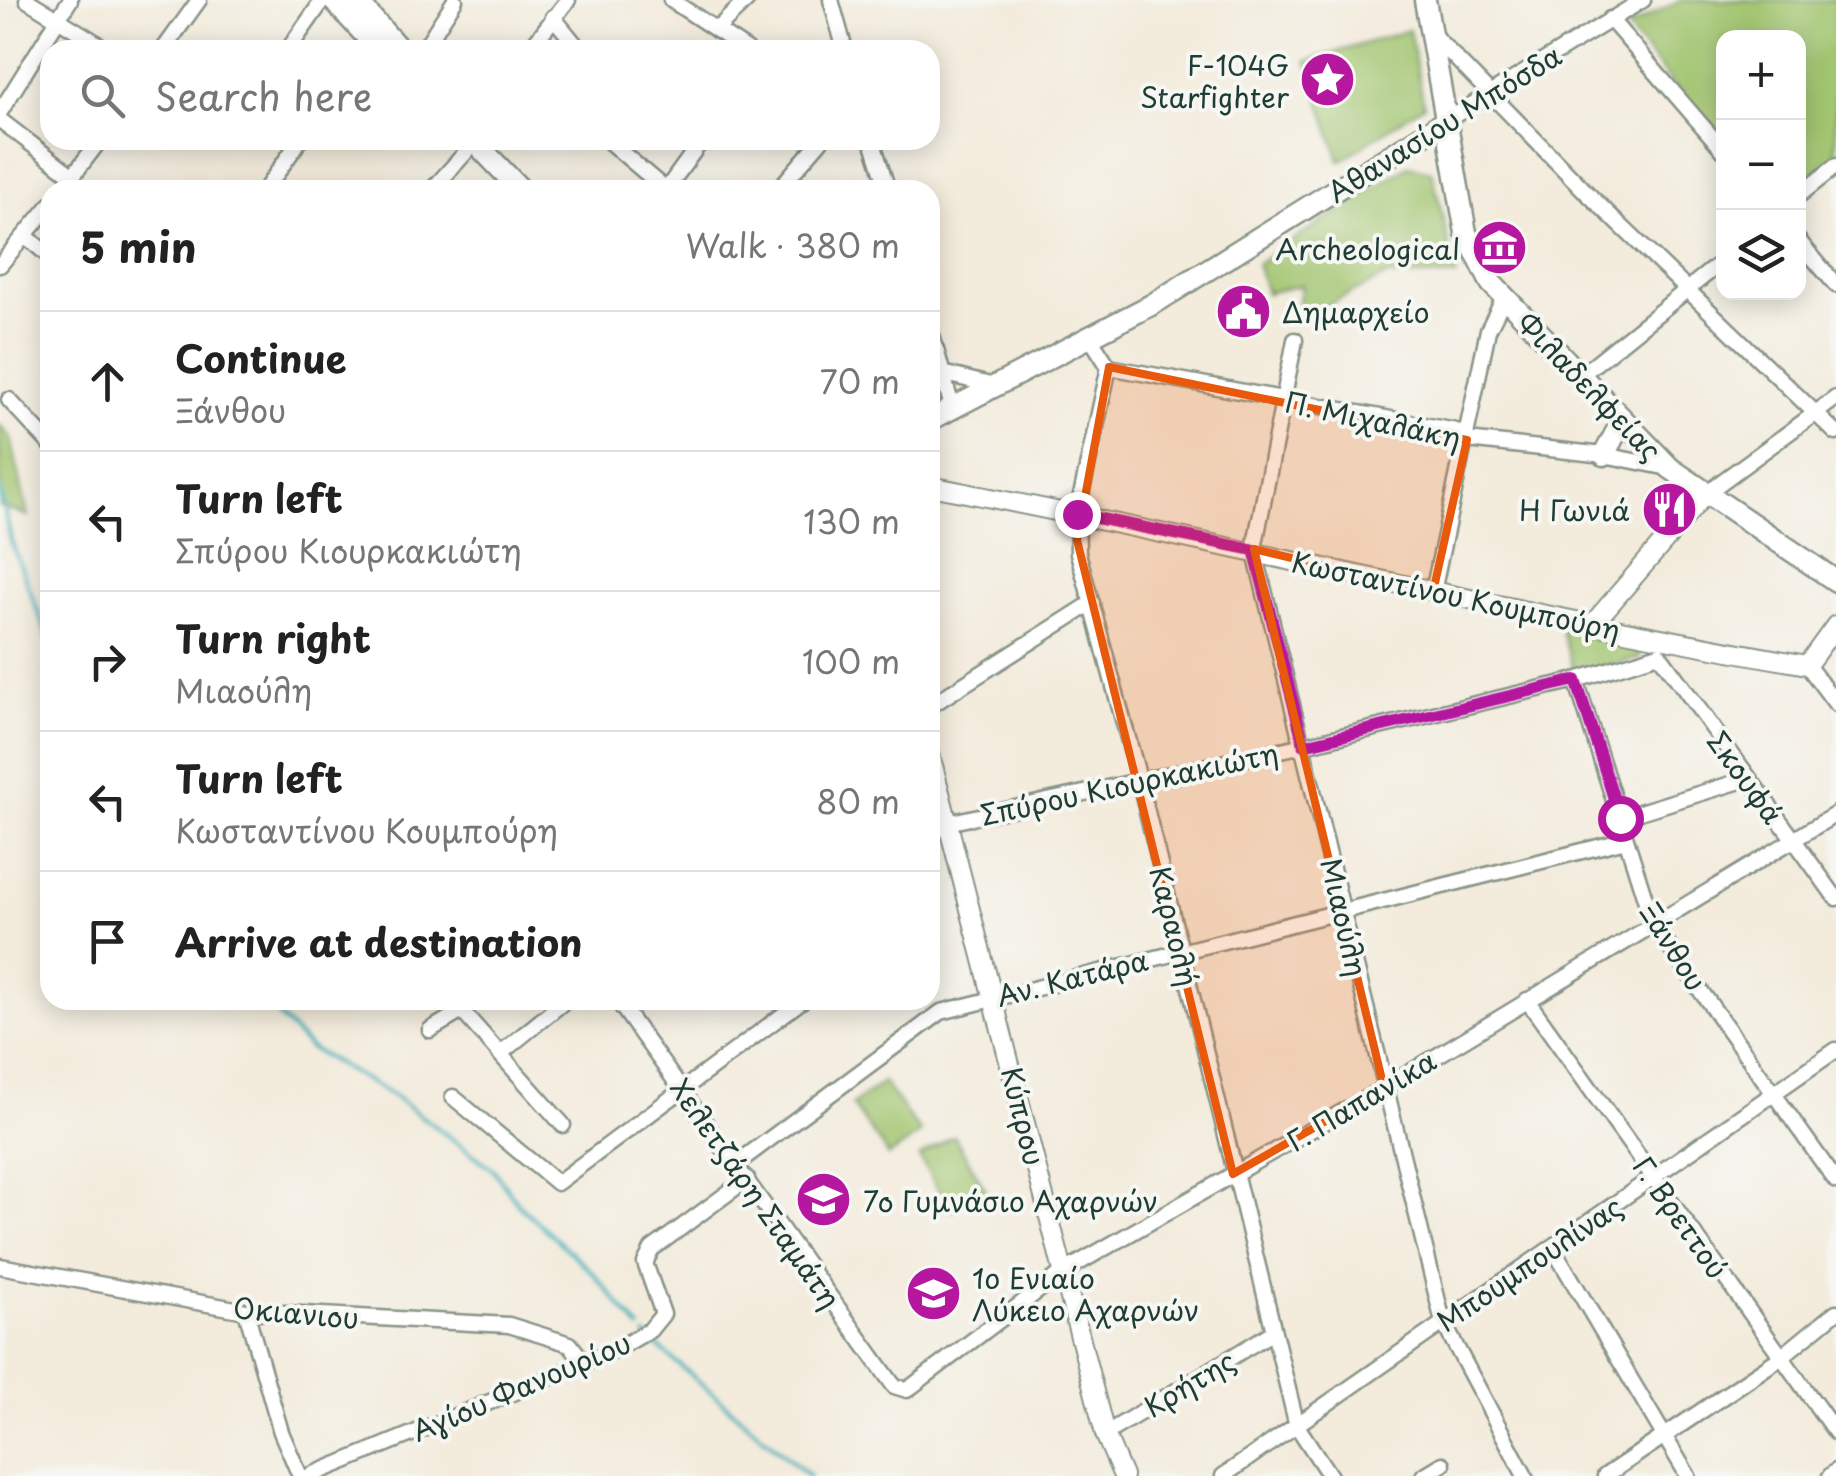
<!DOCTYPE html>
<html lang="en">
<head>
<meta charset="utf-8">
<style>
  body { margin:0; font-family:"Playpen Sans",sans-serif; background:#f2f2f2; color:#222 }
  .controls { position:absolute; right:30px; top:30px; display:grid; overflow:hidden; border-radius:20px; box-shadow:0 5px 25px #0003 }
  .controls button { width:90px; height:90px; display:grid; place-items:center; padding:0; border:0; border-bottom:2px solid #e0e0e0; background:#fff; color:#222; font:50px sans-serif }
  .stop { position:absolute; width:30px; height:30px; margin:-22px; border:8px solid #b5179e; border-radius:50%; background:#fff }
  .stop.end { background:#b5179e; border-color:#fff; box-shadow:0 2px 10px #0008 }
  .list { margin:0; padding:0; list-style:none }
  h2 { display:flex; justify-content:space-between; align-items:center; height:130px; margin:0; padding:0 40px; font-size:42px }
  h2 small { font-size:32px; font-weight:400; color:#767676 }
  .list li { display:grid; grid-template-columns:65px 1fr auto; gap:30px; align-items:center; box-sizing:border-box; height:140px; padding:0 40px; border-top:2px solid #e0e0e0 }
  .list b { display:block; font-size:38px; white-space:nowrap }
  .list p { margin:0; font-size:32px; white-space:nowrap; color:#767676 }
  .list em { font-size:32px; font-style:normal; color:#767676 }
  .icon { flex:none; width:55px; height:55px; fill:none; stroke:currentColor; stroke-width:2; stroke-linecap:round; stroke-linejoin:round }
  .map { position:relative; flex:none; width:1836px; height:1476px; overflow:hidden }
  .search { position:absolute; background:#fff; box-shadow:0 5px 25px #0003; left:40px; top:40px; width:900px; height:110px; display:flex; align-items:center; gap:25px; box-sizing:border-box; padding:0 35px; border-radius:30px; color:#767676; font-size:38px }
  .panel { position:absolute; background:#fff; box-shadow:0 5px 25px #0003; left:40px; top:180px; width:900px; height:830px; border-radius:30px }
  .map>svg:first-child { display:block }
  .green { fill:#a2c56f; stroke:#608152; stroke-width:2.5 }
  .lines { fill:none; stroke-linecap:round; stroke-linejoin:round }
  .stream { stroke:#42b1bd; stroke-width:4 }
  .minor-casing { stroke:#899488; stroke-width:19 }
  .tertiary-casing { stroke:#899488; stroke-width:22 }
  .secondary-casing { stroke:#899488; stroke-width:25 }
  .minor { stroke:#fff; stroke-width:14 }
  .tertiary { stroke:#fff; stroke-width:18 }
  .secondary { stroke:#fff; stroke-width:20 }
  .route { stroke:#b5179e; stroke-width:12 }
  .marked { fill:#e8590c; fill-opacity:0.2; stroke:#e8590c; stroke-width:8; stroke-linejoin:round }
  .labels { text-anchor:middle; dominant-baseline:central; stroke-width:8; stroke-linejoin:round; paint-order:stroke }
  .poi-label { font-size:28px; fill:#1f3d34; stroke:#f6f6f2; text-anchor:end }
  .street-label { font-size:28px; fill:#1f3d34; stroke:#f6f6f2 }
</style>
</head>
<body>
<div class="map">
<svg width="1836" height="1476" viewBox="0 0 1836 1476">
  <rect width="100%" height="100%" fill="#f6f6f2"/>
  <filter id="ink" filterUnits="userSpaceOnUse"><feTurbulence type="fractalNoise" baseFrequency=".01" numOctaves="2"/><feDisplacementMap in="SourceGraphic" scale="20" xChannelSelector="R" yChannelSelector="G"/><feConvolveMatrix kernelMatrix="1 2 1 2 8 2 1 2 1" color-interpolation-filters="sRGB"/></filter>
  <filter id="wash" filterUnits="userSpaceOnUse"><feTurbulence type="fractalNoise" baseFrequency=".0048" numOctaves="4" result="noise"/><feDisplacementMap in="SourceGraphic" scale="40" xChannelSelector="R" yChannelSelector="G"/><feGaussianBlur stdDeviation="2.25" result="paint"/><feColorMatrix in="noise" values="0 0 0 0 0 0 0 0 0 0 0 0 0 0 0 0 0 1.4 0 .05"/><feComposite in="paint" operator="in"/></filter>
  <g filter="url(#wash)">
    <rect width="100%" height="100%" fill="#f3ebdb"/>
    <g class="green">
      <path d="M1681,0H1836V156L1799,187L1798,38H1724L1723,146L1627,28Z"/>
      <path d="M1409,30L1424,105L1340,161L1307,61Z"/>
      <path d="M1408,166L1432,171L1456,276H1387L1295,321L1302,285L1266,293L1257,264Z"/>
      <path d="M0,425L11,438L28,516L0,507Z"/>
      <path d="M1560,624L1637,638L1642,651L1638,659L1574,673Z"/>
      <path d="M883,1082L921,1133L889,1156L852,1105Z"/>
      <path d="M954,1136L986,1190L951,1211L919,1157Z"/>
    </g>
    <g class="lines">
      <g class="stream">
        <path d="M0,488L11,541L50,643"/>
        <path d="M269,1000L280,1018L310,1048L395,1097L493,1169L519,1205L592,1272L640,1329"/>
        <path d="M646,1336L809,1476"/>
      </g>
    </g>
  </g>
  <g filter="url(#ink)">
    <g class="lines">
      <defs>
        <g id="minor">
          <path d="M27,0L108,50"/>
          <path d="M671,0L747,50"/>
          <path d="M831,0L845,50"/>
          <path d="M553,17L580,50"/>
          <path d="M1610,19L1724,151"/>
          <path d="M716,30L747,0"/>
          <path d="M1432,34L1588,194L1836,433"/>
          <path d="M163,50L199,0"/>
          <path d="M288,50L323,0"/>
          <path d="M423,50L455,0"/>
          <path d="M529,50L568,0"/>
          <path d="M0,112L70,0"/>
          <path d="M0,120L73,176"/>
          <path d="M1447,120L1643,0"/>
          <path d="M607,140L666,190"/>
          <path d="M872,140L888,190"/>
          <path d="M62,190L100,140"/>
          <path d="M265,190L300,140"/>
          <path d="M432,190L475,142"/>
          <path d="M666,190L702,140"/>
          <path d="M778,190L821,140"/>
          <path d="M1798,196L1836,166"/>
          <path d="M26,236L50,257"/>
          <path d="M1798,240L1836,285"/>
          <path d="M0,265L50,205"/>
          <path d="M930,328L952,407"/>
          <path d="M1091,339L1109,367L1456,431L1467,440L1604,455L1669,468"/>
          <path d="M1295,340L1254,549L1443,1322L1525,1476"/>
          <path d="M1109,367L1077,514L1078,553L1139,779L1297,1426L1330,1476"/>
          <path d="M942,373L994,386"/>
          <path d="M1581,375L1724,260"/>
          <path d="M9,400L50,444"/>
          <path d="M1705,494L1836,398"/>
          <path d="M1433,592L1488,330L1504,298"/>
          <path d="M1659,654L1836,898"/>
          <path d="M1807,665L1836,704"/>
          <path d="M1576,680L1653,924L1836,1181"/>
          <path d="M930,706L1092,603"/>
          <path d="M1620,818L1747,779"/>
          <path d="M930,822L947,823L1304,745L1576,680L1659,654"/>
          <path d="M617,1000L894,1386L907,1390L1063,1272L1384,1088L1836,814"/>
          <path d="M1527,1000L1836,1433"/>
          <path d="M430,1030L462,1011L563,1125"/>
          <path d="M501,1053L566,1000"/>
          <path d="M453,1097L557,1183L803,1000"/>
          <path d="M736,1164L941,1012L1626,840"/>
          <path d="M1553,1248L1688,1476"/>
          <path d="M0,1266L246,1311L509,1325L570,1344L583,1361"/>
          <path d="M246,1311L281,1432L300,1476"/>
          <path d="M1105,1434L1273,1332"/>
          <path d="M309,1476L612,1352L650,1330L663,1314L645,1263L652,1249L747,1179"/>
          <path d="M1223,1476L1836,1050"/>
          <path d="M1423,1476L1443,1464"/>
          <path d="M1605,1476L1780,1358L1836,1312"/>
          <path d="M1830,1476L1836,1471"/>
        </g>
        <g id="tertiary">
          <path d="M930,486C1223,542 1513,614 1807,665L1836,625"/>
          <path d="M1592,625L1705,494"/>
          <path d="M930,754L1105,1434L1123,1476"/>
        </g>
        <g id="secondary">
          <path d="M333,0L379,50"/>
          <path d="M356,0L400,50"/>
          <path d="M1425,0L1466,233L1491,283L1670,468L1836,581"/>
          <path d="M473,140L521,190"/>
          <path d="M930,420L1153,304L1447,120"/>
          <path d="M1604,455L1622,421"/>
        </g>
      </defs>
      <use href="#minor" class="minor-casing"/>
      <use href="#tertiary" class="tertiary-casing"/>
      <use href="#secondary" class="secondary-casing"/>
      <use href="#minor" class="minor"/>
      <use href="#tertiary" class="tertiary"/>
      <use href="#secondary" class="secondary"/>
    </g>
  </g>
  <g class="lines" filter="url(#ink)">
    <path class="route" d="M1077,514L1254,550L1304,745L1576,680L1620,818"/>
  </g>
  <path class="marked" d="M1109,367L1467,440L1433,592L1254,549L1384,1088L1233,1174L1077,540Z"/>
  <defs>
    <symbol id="sight-disc" viewBox="-11 -11 22 22"><circle r="9.5" fill="#b5179e" stroke="#f6f6f2"/><path d="M0-6L1.8-2.2L6-1.7L2.9 1.2L3.7 5.4L0 3.3L-3.7 5.4L-2.9 1.2L-6-1.7L-1.8-2.2Z" fill="#fff"/></symbol>
    <symbol id="museum-disc" viewBox="-11 -11 22 22"><circle r="9.5" fill="#b5179e" stroke="#f6f6f2"/><path d="M0-6L6-3V-2H-6V-3ZM-5-1h2V3h-2ZM-1-1h2V3h-2ZM3-1h2V3H3ZM-6 4H6V6H-6Z" fill="#fff"/></symbol>
    <symbol id="civic-disc" viewBox="-11 -11 22 22"><circle r="9.5" fill="#b5179e" stroke="#f6f6f2"/><path d="M-.6-6.5H3V-4.5H.6V-3L4-1V1h2V6H-6V1h2V-1L-.6-3ZM-1.2 2.5V6h2.4V2.5Z" fill="#fff"/></symbol>
    <symbol id="restaurant-disc" viewBox="-11 -11 22 22"><circle r="9.5" fill="#b5179e" stroke="#f6f6f2"/><path d="M-5-6h1v4h1v-4h1v4h1v-4h1v5L-1.5 .5V6h-2V.5L-5-1ZM5-6V6H3V1.5H1.5Q1.5-4 5-6Z" fill="#fff"/></symbol>
    <symbol id="school-disc" viewBox="-11 -11 22 22"><circle r="9.5" fill="#b5179e" stroke="#f6f6f2"/><path d="M0-5L7-2L0 1L-7-2ZM-4 1L0 2.5L4 1V4Q0 6-4 4Z" fill="#fff"/></symbol>
  </defs>
  <g fill-rule="evenodd">
    <use href="#sight-disc" x="1296" y="48" width="63" height="63"/>
    <use href="#museum-disc" x="1468" y="216" width="63" height="63"/>
    <use href="#civic-disc" x="1212" y="280" width="63" height="63"/>
    <use href="#restaurant-disc" x="1638" y="478" width="63" height="63"/>
    <use href="#school-disc" x="792" y="1168" width="63" height="63"/>
    <use href="#school-disc" x="902" y="1262" width="63" height="63"/>
  </g>
  <g class="labels">
    <g class="poi-label">
      <text x="1289" y="64">F-104G<tspan x="1289" dy="32">Starfighter</tspan></text>
      <text x="1460" y="248">Archeological</text>
      <text x="1282" y="311" text-anchor="start">Δημαρχείο</text>
      <text x="1630" y="509">Η Γωνιά</text>
      <text x="863" y="1200" text-anchor="start">7ο Γυμνάσιο Αχαρνών</text>
      <text x="972" y="1277" text-anchor="start">1ο Ενιαίο<tspan x="972" dy="32">Λύκειο Αχαρνών</tspan></text>
    </g>
    <g class="street-label">
      <text transform="translate(1444 123) rotate(-32)">Αθανασίου Μπόσδα</text>
      <text transform="translate(1590 386) rotate(46)">Φιλαδελφείας</text>
      <text transform="translate(1373 419) rotate(12)">Π. Μιχαλάκη</text>
      <text transform="translate(1456 595) rotate(12)">Κωσταντίνου Κουμπούρη</text>
      <text transform="translate(1746 777) rotate(54)">Σκουφά</text>
      <text transform="translate(1129 783) rotate(-12)">Σπύρου Κιουρκακιώτη</text>
      <text transform="translate(1345 917) rotate(77)">Μιαούλη</text>
      <text transform="translate(1175 926) rotate(76)">Καραολή</text>
      <text transform="translate(1674 946) rotate(58)">Ξάνθου</text>
      <text transform="translate(1072 977) rotate(-14)">Αν. Κατάρα</text>
      <text transform="translate(1361 1100) rotate(-31)">Γ. Παπανίκα</text>
      <text transform="translate(1024 1116) rotate(76)">Κύπρου</text>
      <text transform="translate(756 1193) rotate(55)">Χελετζάρη Σταμάτη</text>
      <text transform="translate(1681 1217) rotate(55)">Γ. Βρεττού</text>
      <text transform="translate(1529 1263) rotate(-34)">Μπουμπουλίνας</text>
      <text transform="translate(296 1312) rotate(5)">Οκιανιου</text>
      <text transform="translate(1189 1383) rotate(-31)">Κρήτης</text>
      <text transform="translate(521 1386) rotate(-23)">Αγίου Φανουρίου</text>
    </g>
  </g>
</svg>
<div class="controls">
<button>+</button>
<button>−</button>
<button><svg class="icon" aria-label="layers" viewBox="0 0 24 24"><path d="M12 4l9 5-9 5-9-5zM3 14l9 5 9-5"/></svg></button>
</div>
<div class="stop" style="left:1620px;top:818px"></div>
<div class="stop end" style="left:1077px;top:514px"></div>
<div class="search"><svg class="icon" aria-label="search" viewBox="0 0 24 24"><circle cx="10" cy="10" r="6"/><path d="M15 15l6 6"/></svg>Search here</div>
<section class="panel">
<h2>5 min<small>Walk · 380 m</small></h2>
<ul class="list">
<li><svg class="icon" aria-label="ahead" viewBox="0 0 24 24"><path d="M12 20V5M6 11l6-6 6 6"/></svg><div><b>Continue</b><p>Ξάνθου</p></div><em>70 m</em></li>
<li><svg class="icon" aria-label="left" viewBox="0 0 24 24"><path d="M17 20v-9H6M10 6l-5 5 5 5"/></svg><div><b>Turn left</b><p>Σπύρου Κιουρκακιώτη</p></div><em>130 m</em></li>
<li><svg class="icon" aria-label="right" viewBox="0 0 24 24"><path d="M7 20v-9h11M14 6l5 5-5 5"/></svg><div><b>Turn right</b><p>Μιαούλη</p></div><em>100 m</em></li>
<li><svg class="icon" aria-label="left" viewBox="0 0 24 24"><path d="M17 20v-9H6M10 6l-5 5 5 5"/></svg><div><b>Turn left</b><p>Κωσταντίνου Κουμπούρη</p></div><em>80 m</em></li>
<li><svg class="icon" aria-label="arrive" viewBox="0 0 24 24"><path d="M6 21V4h12l-3 4 3 4H6"/></svg><div><b>Arrive at destination</b></div></li>
</ul>
</section>
</div>
</body>
</html>
